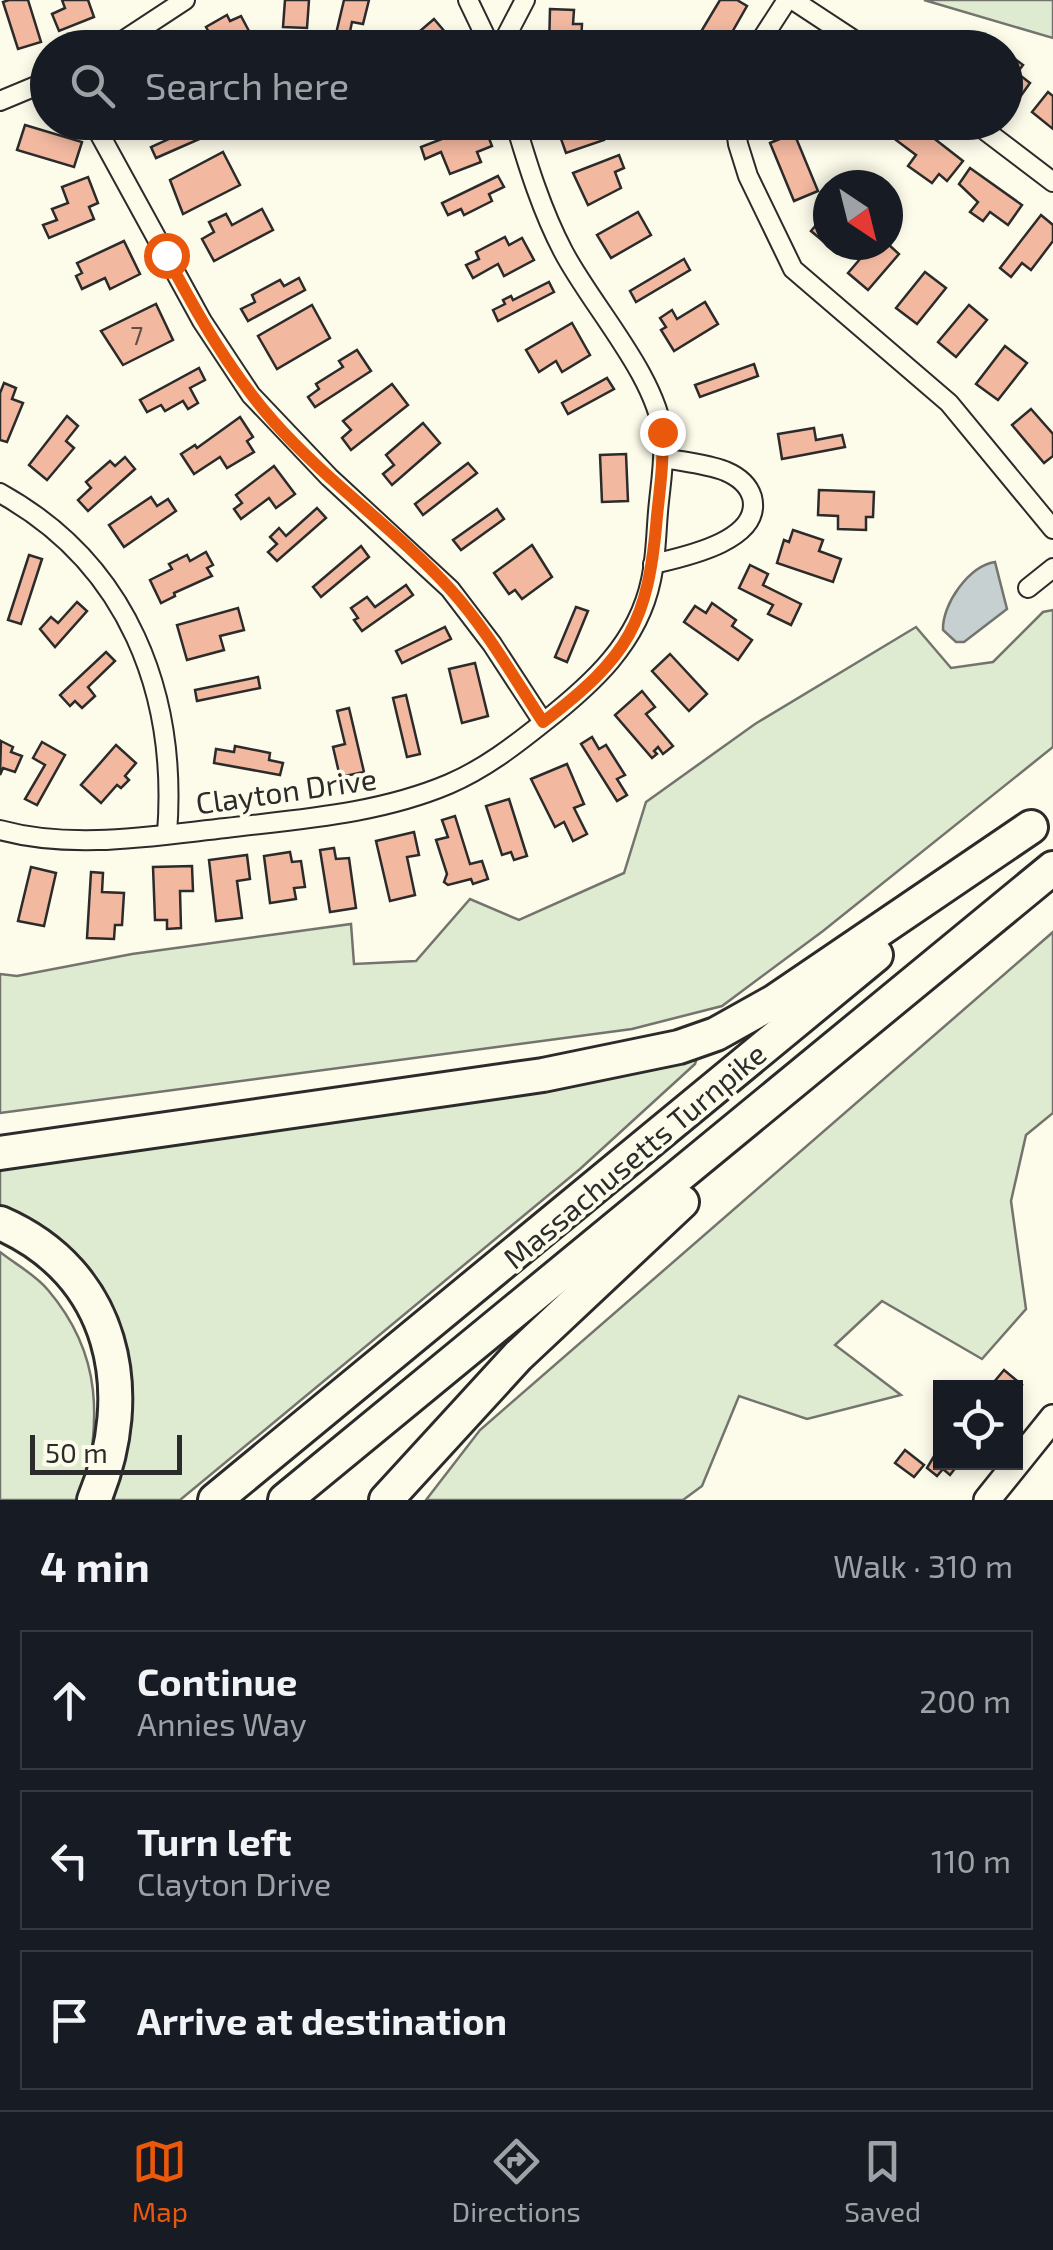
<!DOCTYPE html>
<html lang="en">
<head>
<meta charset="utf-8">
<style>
  body { margin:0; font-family:"Exo 2",sans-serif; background:#20242c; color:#f1f3f6 }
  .controls { position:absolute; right:30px; bottom:30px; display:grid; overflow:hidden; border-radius:0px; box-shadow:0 5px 15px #0003 }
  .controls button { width:90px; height:90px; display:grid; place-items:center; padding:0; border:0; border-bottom:2px solid #363941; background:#171b24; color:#f1f3f6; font:50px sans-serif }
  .compass { position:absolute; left:813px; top:170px; width:90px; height:90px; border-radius:50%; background:#171b24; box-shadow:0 5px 15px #0003; rotate:145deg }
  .scale { position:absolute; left:30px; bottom:25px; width:152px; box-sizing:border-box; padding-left:10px; border:5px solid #2b2b2b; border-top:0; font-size:28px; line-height:35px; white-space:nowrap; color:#2b2b2b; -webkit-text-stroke:8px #fdfbea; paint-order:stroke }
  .stop { position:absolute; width:30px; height:30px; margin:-22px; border:8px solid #ea580c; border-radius:50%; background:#fff }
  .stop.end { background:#ea580c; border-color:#fff; box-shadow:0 2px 10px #0008 }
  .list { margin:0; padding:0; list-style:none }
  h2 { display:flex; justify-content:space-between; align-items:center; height:130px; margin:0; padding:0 40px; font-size:42px }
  h2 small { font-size:32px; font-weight:400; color:#9ea1a6 }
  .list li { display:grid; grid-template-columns:65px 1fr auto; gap:30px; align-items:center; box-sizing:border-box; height:140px; margin:0 20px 20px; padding:0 20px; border:2px solid #363941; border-radius:0px }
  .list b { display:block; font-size:38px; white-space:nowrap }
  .list p { margin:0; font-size:32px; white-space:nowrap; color:#9ea1a6 }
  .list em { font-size:32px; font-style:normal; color:#9ea1a6 }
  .icon { flex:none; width:55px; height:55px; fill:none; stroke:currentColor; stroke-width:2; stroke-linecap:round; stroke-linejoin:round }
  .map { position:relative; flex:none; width:1053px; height:1500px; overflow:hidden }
  .search { position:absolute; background:#171b24; box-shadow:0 5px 15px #0003; left:30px; right:30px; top:30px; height:110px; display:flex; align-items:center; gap:25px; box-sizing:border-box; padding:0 35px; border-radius:55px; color:#9ea1a6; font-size:38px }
  .sheet { height:610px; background:#171b24 }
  nav { display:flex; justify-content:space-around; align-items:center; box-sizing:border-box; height:140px; border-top:2px solid #363941; background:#171b24; font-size:28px; color:#9ea1a6 }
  nav a { display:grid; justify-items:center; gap:5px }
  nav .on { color:#ea580c }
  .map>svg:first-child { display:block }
  .green { fill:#deebd1; stroke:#74746e; stroke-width:2.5 }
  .water { fill:#c7d0d0; stroke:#74746e; stroke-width:2.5 }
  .building { fill:#f2b8a0; stroke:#2b2b2b; stroke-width:2.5 }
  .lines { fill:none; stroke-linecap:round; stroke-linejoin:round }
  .street-casing { stroke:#2b2b2b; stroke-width:22 }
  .secondary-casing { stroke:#2b2b2b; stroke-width:30 }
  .highway-casing { stroke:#2b2b2b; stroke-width:38 }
  .street { stroke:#fdfbea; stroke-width:18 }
  .secondary { stroke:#fdfbea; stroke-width:25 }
  .highway { stroke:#fdfbea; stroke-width:32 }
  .route { stroke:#ea580c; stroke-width:12 }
  .labels { text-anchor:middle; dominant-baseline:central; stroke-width:8; stroke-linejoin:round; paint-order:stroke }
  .number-label { font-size:25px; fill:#5d4e48 }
  .street-label { font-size:30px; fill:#2b2b2b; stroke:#fdfbea }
</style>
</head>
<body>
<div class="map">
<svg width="1053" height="1500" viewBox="0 0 1053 1500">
  <rect width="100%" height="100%" fill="#fdfbea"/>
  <g class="green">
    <path d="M924,0H1053V38Z"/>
    <path d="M1053,610V747L823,931L722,1006L632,1029L0,1113V974L17,976L132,954L351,924L354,964L416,961L470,899L519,920L624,873L646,802L755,724L916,627L951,668L993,662L1043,612Z"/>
    <path d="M1053,932V1113L1026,1135L1011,1201L1026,1309L982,1359L882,1301L835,1345L901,1395L807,1419L739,1396L702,1486L683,1500H426L480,1430Z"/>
    <path d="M692,1058L696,1061L695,1064L580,1169L180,1500H111L126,1454L132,1422L130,1366L120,1331L0,1209V1166L606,1078Z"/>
    <path d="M0,1252C15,1264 36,1275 48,1290C104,1356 100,1420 83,1500H0Z"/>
  </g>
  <path class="water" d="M995,562L1007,609L964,642H956L943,630C942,604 969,566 995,562Z"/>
  <g class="building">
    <path d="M9,0H28L41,42L18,49L3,2Z"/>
    <path d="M62,0H88L94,17L59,31L52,14L65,8Z"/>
    <path d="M285,0H309L307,28L283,27Z"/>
    <path d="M344,0H369L363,24L352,22L348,41L335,38Z"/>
    <path d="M720,0H737L747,6L723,48L699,35Z"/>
    <path d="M550,9L574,10L573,24H582L581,43L574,42V48H549Z"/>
    <path d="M227,15L230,21L241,16L250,33L241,38L246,48H218L206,27Z"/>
    <path d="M434,19L457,46L456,48H420L413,37Z"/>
    <path d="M1015,59L1023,65L1017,73L1030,83L1015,104L1006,97V64L1009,67Z"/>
    <path d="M1048,92L1053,96V129L1032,112Z"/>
    <path d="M206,122H209L213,133L156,158L151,147Z"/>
    <path d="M555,122H606L600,127L604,140L566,153Z"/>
    <path d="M909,122H913L963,161L947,181L939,174L932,183L908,166L916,155L896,140Z"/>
    <path d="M483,123L492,146L477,152L481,162L450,174L441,152L425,159L421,147Z"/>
    <path d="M25,125L82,142L74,167L17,150Z"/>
    <path d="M794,133L818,191L794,201L770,143Z"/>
    <path d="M223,152L240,185L183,214L170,180Z"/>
    <path d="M619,155L624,168L615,172L621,188L588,205L573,173Z"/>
    <path d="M970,168L1022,205L1008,225L990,212L983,221L970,212L978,202L959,184Z"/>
    <path d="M498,176L504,187L489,194L492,201L464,215L461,209L448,215L442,203Z"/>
    <path d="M88,177L98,203L89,207L94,219L49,238L43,225L57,220L52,209L68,203L62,187Z"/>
    <path d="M262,209L273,230L214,261L202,239L214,232L209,222L226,214L232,225Z"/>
    <path d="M828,211L830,245L829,246L811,231Z"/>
    <path d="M638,212L651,235L611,258L597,235Z"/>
    <path d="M1041,215L1053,225V241L1031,270L1022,263L1011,277L1000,268Z"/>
    <path d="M505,237L509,245L522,238L534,260L504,276L498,264L473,278L466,265L479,259L476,252Z"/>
    <path d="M124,241L140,274L110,289L105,278L82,289L76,276L82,273L77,263Z"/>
    <path d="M888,244L899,254L868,290L848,273L872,245Z"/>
    <path d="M684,259L690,270L636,302L630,291Z"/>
    <path d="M925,272L946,288L917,324L896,308Z"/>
    <path d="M299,278L305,290L248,321L241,309L255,302L252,295L280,280L284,286Z"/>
    <path d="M549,282L554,292L498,321L493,310L505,304L503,300L511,296L513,300Z"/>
    <path d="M705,302L718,324L674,351L661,330L666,327L660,318L672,310L677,319Z"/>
    <path d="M156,304L173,340L123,365L101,331Z"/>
    <path d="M312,305L330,338L277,369L258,336Z"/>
    <path d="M969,305L987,320L956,357L938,342Z"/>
    <path d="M572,323L590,355L562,372L556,361L539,372L526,350Z"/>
    <path d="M1005,346L1027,363L998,400L976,384Z"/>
    <path d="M357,350L371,371L315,407L308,397L319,389L316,384L343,367L339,361Z"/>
    <path d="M754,364L758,376L700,397L695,385Z"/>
    <path d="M199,368L205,380L190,388L198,403L188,409L183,401L165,411L161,405L147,412L140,400Z"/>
    <path d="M607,378L614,389L568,414L562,403Z"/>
    <path d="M4,383L16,388L12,399L23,403L7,442L0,440V393Z"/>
    <path d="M392,384L408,405L351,450L342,438L351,430L343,421Z"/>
    <path d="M1031,409L1053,434V456L1044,463L1012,425Z"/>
    <path d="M67,416L78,426L66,441L74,448L47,480L29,465Z"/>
    <path d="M240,417L253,437L247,441L254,452L227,468L220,457L194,474L181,454L195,445L197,448Z"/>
    <path d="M423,423L440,443L392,485L383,474L394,465L386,455Z"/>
    <path d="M814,428L816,440L842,435L845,447L782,459L778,434Z"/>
    <path d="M626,454L628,501L602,502L600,455Z"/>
    <path d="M125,457L135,469L88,511L78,500L91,488L86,482L110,461L115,466Z"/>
    <path d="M468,463L477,473L423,515L415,504Z"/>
    <path d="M274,466L295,494L276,508L269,498L241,519L234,509L242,503L236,495Z"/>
    <path d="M819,490L874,492L873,517H866V530L838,529V516L818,515Z"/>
    <path d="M151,497L157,506L168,499L176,511L124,547L109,525Z"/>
    <path d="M317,508L326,518L277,561L268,552L277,544L270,537L279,528L286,536Z"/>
    <path d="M497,509L504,519L461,550L453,540Z"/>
    <path d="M793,530L823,540L819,551L841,559L833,582L777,563L784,540L789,542Z"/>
    <path d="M532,545L552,577L522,599L515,590L509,594L494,573Z"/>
    <path d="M361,546L369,557L321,597L313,587Z"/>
    <path d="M206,552L213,565L207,568L212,576L174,593L175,596L161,603L150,580L172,569L169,564L187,555L190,561Z"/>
    <path d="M29,555L42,559L21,624L8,620Z"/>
    <path d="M750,565L768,574L763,585L801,604L791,625L768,614L773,605L739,588Z"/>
    <path d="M406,585L413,595L362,631L354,620L358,618L351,608L367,597L375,607Z"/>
    <path d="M77,602L87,611L55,647L40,629L51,617L58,623Z"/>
    <path d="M712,603L736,620L732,626L752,640L738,660L684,622L695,606L706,613Z"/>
    <path d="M576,607L588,611L567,662L555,657Z"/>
    <path d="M238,608L244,630L220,636L224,650L187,660L177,625Z"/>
    <path d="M445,627L451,639L402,663L396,651Z"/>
    <path d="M106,652L115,661L88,687L95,696L82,708L75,701L70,706L60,695Z"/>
    <path d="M670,654L707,694L689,711L652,671Z"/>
    <path d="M475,663L488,716L462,723L449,669Z"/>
    <path d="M258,677L260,688L197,701L195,690Z"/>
    <path d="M642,691L655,707L646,714L673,746L663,754L658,747L654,751L657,754L652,758L615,715Z"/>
    <path d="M406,695L420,754L407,757L393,698Z"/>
    <path d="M349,708L364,772L340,777L333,747L345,744L337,711Z"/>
    <path d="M592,737L599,749L606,745L625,775L617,779L627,795L617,801L581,744Z"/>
    <path d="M1,741L13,747L11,752L22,756L15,772L3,768L0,775Z"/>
    <path d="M42,742L65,755L37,805L25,799L45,765L33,758Z"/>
    <path d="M116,745L136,763L125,776L129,780L121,788L117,785L101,803L81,785Z"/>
    <path d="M235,746L270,753L269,760L283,763L280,775L214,763L216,749L234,752Z"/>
    <path d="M567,764L584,804L574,808L587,834L573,841L564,822L555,827L531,779Z"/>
    <path d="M509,799L527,856L514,860L511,852L502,855L486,806Z"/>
    <path d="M455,816L470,864L482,861L488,879L473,884L471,879L448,885L444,882L447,874L436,840L448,837L442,820Z"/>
    <path d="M414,832L419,855L407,857L415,895L390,901L376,841Z"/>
    <path d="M334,848L336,859L349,858L356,908L330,912L320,850Z"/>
    <path d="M290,852L292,862L301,861L305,887L294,888L296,899L270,903L264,856Z"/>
    <path d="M247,855L250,879L237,881L242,918L216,921L209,860Z"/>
    <path d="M192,866L193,891H180L181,928L167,929V920H155L153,867Z"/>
    <path d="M31,867L56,873L44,926L18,921Z"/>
    <path d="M91,872L103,873L102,892L124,893L122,925H115L114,939L87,938Z"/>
    <path d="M1004,1370L1022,1385L1016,1393V1388H989Z"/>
    <path d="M940,1446V1462H960L950,1475L943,1469L937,1476L927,1468Z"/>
    <path d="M905,1450L924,1465L914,1477L895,1463Z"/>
  </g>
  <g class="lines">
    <defs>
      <g id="street">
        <path d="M468,0L491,48"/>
        <path d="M793,0L866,48"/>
        <path d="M112,48L185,0"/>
        <path d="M500,48L525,0"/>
        <path d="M756,48L787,0"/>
        <path d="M0,101L48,81"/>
        <path d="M93,122L202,321L251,395L329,477L450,589L492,644L543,722"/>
        <path d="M735,122L738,144L748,176L793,269L949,403L1053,529"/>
        <path d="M974,122L1053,182"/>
        <path d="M0,493C128,564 178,693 167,834"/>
        <path d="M653,564C683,557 763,541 752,497C748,484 737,476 725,471C706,464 684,462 664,458"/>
        <path d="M1028,588L1053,568"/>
        <path d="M0,830C73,850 153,836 226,828C301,819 378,814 449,784C484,769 514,746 544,722C592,684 638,643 651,580C656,557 656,535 658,512C660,487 665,462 663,436C657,376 591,305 563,251C542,211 528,166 515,122"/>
      </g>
      <path id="secondary" d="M987,1500L1053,1418"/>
      <g id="highway">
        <path d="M0,1153L543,1075L679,1047L716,1034L775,1001L1031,827"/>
        <path d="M0,1223C115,1273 139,1392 94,1500"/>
        <path d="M215,1500L876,955"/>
        <path d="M285,1500L1053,868"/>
        <path d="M386,1500L518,1356L682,1202"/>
      </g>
    </defs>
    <use href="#street" class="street-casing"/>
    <use href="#secondary" class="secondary-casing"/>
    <use href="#highway" class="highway-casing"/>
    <use href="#street" class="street"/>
    <use href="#secondary" class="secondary"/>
    <use href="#highway" class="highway"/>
  </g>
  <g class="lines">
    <path class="route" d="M166,255C197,314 230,372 274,422C328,483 397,530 451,590C487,630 514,678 543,722C629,656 648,624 657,516C660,487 664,460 662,432"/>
  </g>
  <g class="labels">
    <g class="number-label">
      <text x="137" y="335">7</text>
    </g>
    <g class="street-label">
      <text transform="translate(286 790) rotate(-8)">Clayton Drive</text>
      <text transform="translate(634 1155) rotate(-40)">Massachusetts Turnpike</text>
    </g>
  </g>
</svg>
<div class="controls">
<button><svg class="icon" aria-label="locate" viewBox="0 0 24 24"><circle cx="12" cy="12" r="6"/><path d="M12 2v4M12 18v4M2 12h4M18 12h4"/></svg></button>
</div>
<svg class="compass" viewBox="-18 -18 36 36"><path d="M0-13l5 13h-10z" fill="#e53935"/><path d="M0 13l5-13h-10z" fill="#9ea1a6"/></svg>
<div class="scale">50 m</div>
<div class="stop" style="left:166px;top:255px"></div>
<div class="stop end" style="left:662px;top:432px"></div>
<div class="search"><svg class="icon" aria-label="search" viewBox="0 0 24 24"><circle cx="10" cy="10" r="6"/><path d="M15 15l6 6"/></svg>Search here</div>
</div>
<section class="sheet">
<h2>4 min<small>Walk · 310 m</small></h2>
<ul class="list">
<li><svg class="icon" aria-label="ahead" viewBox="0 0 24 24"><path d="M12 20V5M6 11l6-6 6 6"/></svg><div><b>Continue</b><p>Annies Way</p></div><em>200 m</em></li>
<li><svg class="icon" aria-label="left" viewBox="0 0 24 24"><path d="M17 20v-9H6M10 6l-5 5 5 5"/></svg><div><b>Turn left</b><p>Clayton Drive</p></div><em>110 m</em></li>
<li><svg class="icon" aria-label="arrive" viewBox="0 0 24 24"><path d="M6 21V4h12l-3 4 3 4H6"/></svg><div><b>Arrive at destination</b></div></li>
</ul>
</section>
<nav>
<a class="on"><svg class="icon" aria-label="map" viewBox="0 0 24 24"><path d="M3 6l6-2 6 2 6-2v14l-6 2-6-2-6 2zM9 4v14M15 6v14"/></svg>Map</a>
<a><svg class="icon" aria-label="directions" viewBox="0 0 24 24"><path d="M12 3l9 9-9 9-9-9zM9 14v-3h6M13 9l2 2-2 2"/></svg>Directions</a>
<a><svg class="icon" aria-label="saved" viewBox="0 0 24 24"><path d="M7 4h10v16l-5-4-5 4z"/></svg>Saved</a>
</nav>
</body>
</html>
